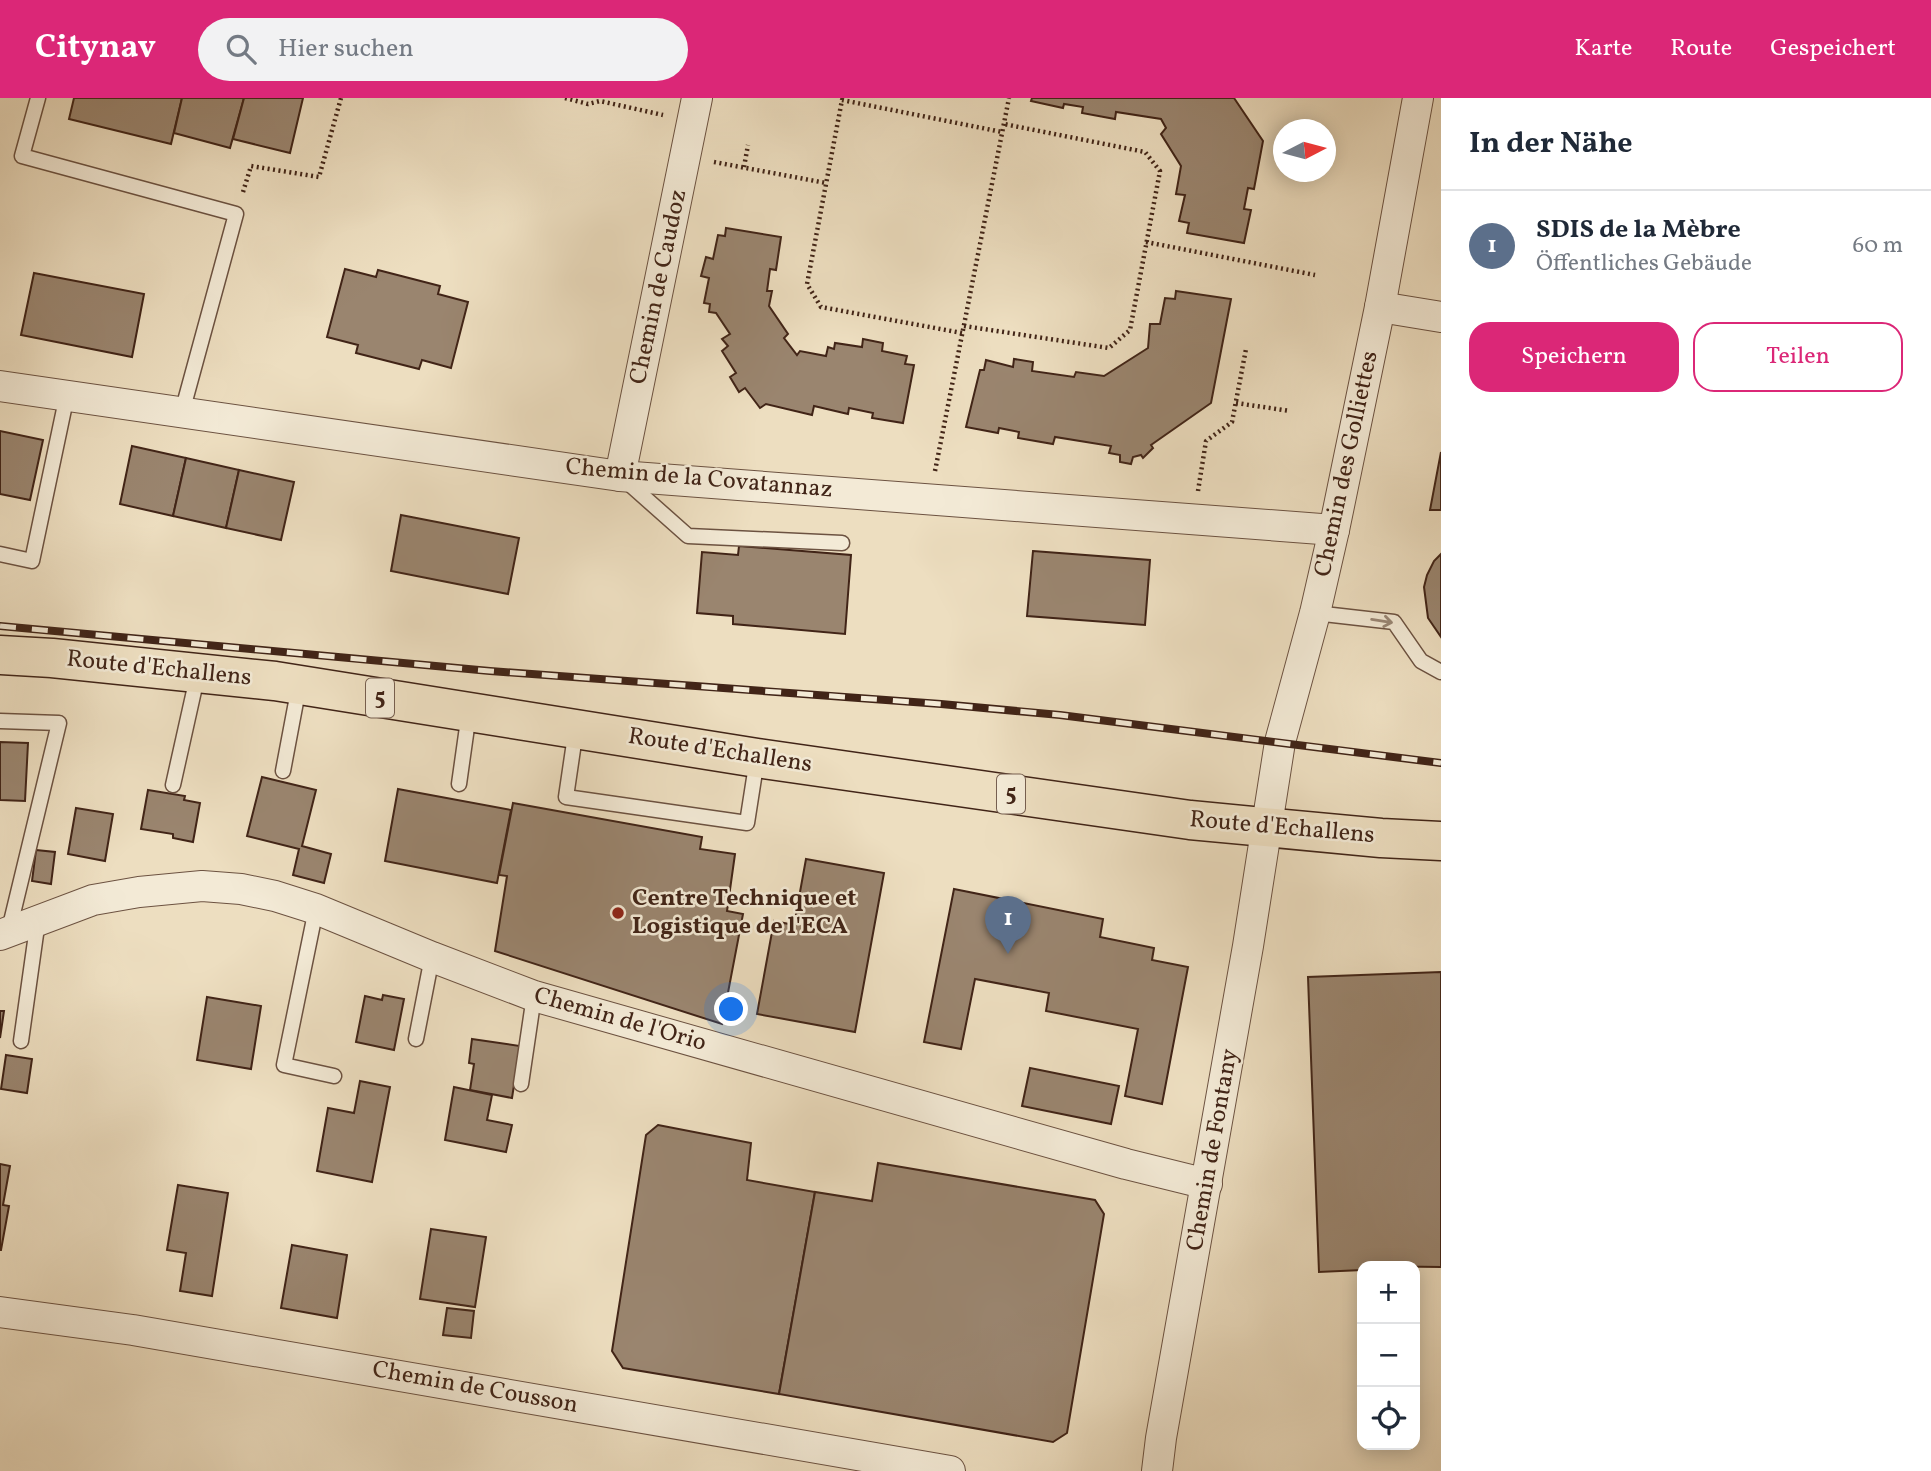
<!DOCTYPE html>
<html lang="de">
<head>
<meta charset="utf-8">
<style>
  body { margin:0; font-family:Vollkorn,serif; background:#f2f2f3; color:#1f2937 }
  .controls { position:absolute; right:21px; bottom:21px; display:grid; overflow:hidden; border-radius:14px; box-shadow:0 4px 18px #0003 }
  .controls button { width:63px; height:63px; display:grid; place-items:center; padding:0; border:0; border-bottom:2px solid #e0e1e3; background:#fff; color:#1f2937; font:35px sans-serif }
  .compass { position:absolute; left:1273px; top:21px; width:63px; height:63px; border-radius:50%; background:#fff; box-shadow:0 4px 18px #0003; rotate:84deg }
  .you { position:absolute; left:732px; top:912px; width:24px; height:24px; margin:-18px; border:5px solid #fff; border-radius:50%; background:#1a73e8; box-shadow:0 0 0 10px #1a73e833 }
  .badge { display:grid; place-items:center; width:46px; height:46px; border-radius:50%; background:#db2777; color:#fff; font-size:23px; font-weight:700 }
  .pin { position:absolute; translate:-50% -58px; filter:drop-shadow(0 2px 4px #0008) }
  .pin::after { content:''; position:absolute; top:37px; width:24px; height:21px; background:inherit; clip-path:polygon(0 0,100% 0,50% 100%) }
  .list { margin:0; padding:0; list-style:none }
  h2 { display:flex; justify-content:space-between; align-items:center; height:91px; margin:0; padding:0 28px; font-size:30px }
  h2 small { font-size:23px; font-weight:400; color:#747a83 }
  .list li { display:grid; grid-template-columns:46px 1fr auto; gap:21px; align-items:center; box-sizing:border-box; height:112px; padding:0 28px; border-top:2px solid #e0e1e3 }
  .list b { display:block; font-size:26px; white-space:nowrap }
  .list p { margin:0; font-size:23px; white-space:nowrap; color:#747a83 }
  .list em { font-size:23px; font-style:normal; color:#747a83 }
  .actions { display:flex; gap:14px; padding:21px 28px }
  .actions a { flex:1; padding:16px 0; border:2px solid #db2777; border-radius:21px; text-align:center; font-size:24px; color:#db2777 }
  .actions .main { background:#db2777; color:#fff }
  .icon { flex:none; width:38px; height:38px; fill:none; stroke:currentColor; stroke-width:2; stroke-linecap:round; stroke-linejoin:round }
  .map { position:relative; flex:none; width:1441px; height:1373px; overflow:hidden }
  header { display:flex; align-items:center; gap:42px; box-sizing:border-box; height:98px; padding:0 35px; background:#db2777; color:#fff }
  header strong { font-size:33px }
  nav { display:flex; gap:38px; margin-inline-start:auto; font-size:24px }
  .search { width:490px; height:63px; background:#f2f2f3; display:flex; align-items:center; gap:18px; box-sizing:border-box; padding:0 24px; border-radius:38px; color:#747a83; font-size:26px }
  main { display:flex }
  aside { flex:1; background:#fff }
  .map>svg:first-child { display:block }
  .building { fill:#9a856f; stroke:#412417; stroke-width:2 }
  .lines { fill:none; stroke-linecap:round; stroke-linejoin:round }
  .lane-casing { stroke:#6c5241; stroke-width:17 }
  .street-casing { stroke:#6c5241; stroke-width:32 }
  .primary-casing { stroke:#412417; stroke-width:41 }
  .path { stroke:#412417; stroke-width:4.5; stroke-dasharray:2 3.5; stroke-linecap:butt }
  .lane { stroke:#f3ead6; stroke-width:14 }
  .street { stroke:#f3ead6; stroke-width:30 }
  .primary { stroke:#eddec0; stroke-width:38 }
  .rail-casing { stroke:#412417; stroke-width:8 }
  .rail { stroke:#f3ead6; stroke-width:5; stroke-dasharray:16; stroke-linecap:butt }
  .oneway { stroke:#9a8776 }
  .poi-dot { fill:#8f2418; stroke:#f3ead6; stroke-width:2.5 }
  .labels { text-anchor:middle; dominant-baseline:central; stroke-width:5; stroke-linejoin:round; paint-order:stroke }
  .shield { fill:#f3ead6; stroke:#765f50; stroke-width:2 }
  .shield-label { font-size:23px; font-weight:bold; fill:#412417 }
  .street-label { font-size:24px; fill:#412417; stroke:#f3ead6 }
  .poi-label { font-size:24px; font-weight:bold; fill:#412417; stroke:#f3ead6; text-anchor:start }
</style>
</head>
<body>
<header>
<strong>Citynav</strong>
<div class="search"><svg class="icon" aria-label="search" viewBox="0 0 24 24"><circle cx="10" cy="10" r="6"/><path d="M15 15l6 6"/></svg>Hier suchen</div>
<nav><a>Karte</a><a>Route</a><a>Gespeichert</a></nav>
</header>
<main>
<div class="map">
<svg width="1441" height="1373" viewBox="0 0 1441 1373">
  <rect width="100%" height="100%" fill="#eddec0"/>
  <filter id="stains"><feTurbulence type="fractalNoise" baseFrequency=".00286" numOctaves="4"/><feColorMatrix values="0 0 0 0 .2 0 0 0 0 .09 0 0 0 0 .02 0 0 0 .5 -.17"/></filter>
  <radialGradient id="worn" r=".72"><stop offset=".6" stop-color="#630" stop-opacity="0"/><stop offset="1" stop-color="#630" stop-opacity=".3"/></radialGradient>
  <g class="building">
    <path d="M74,0H182L171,46L69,21Z"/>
    <path d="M182,0H244L230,50L174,35Z"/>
    <path d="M244,0H303L290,55L233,41Z"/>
    <path d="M1032,0H1234L1263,43L1254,91L1248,90L1244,111L1251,112L1244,145L1187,135L1189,125L1179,123L1185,97L1176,96L1181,68L1161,36L1166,30L1161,21L1116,14L1115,21L1082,15L1083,9L1064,6L1063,10L1031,3Z"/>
    <path d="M726,130L781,139L776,172L770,171L767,193H772L769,208L788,236L784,240L797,257L800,253L826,258L828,249L834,251L835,245L862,249L863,241L883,245L882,253L907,258L905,266L914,267L903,325L872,320L873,315L849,310L848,316L814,308L812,317L766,306L760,310L745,290L739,294L730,279L736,275L722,253L728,248L722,241L730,236L716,215L709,214L710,206L704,205L709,180L701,178L706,159L713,161L718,137L725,138Z"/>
    <path d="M345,171L376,179L378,172L440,188L438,196L468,204L451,270L422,262L419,271L356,255L358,247L327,239Z"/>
    <path d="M34,175L144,196L132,259L21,237Z"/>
    <path d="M1176,193L1231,201L1211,305L1151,347L1153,350L1143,360L1141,357L1133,359L1131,366L1120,364V357L1109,355L1111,348L1055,339L1053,346L1018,340L1019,334L999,330L998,335L966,329L980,272H984L986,262L1013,269L1014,261L1033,264L1032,273L1074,279L1076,274L1104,278L1148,250L1150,226H1160L1165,200L1175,201Z"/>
    <path d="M0,333L43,342L30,402L0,396Z"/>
    <path d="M132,348L186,360L173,418L120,406Z"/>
    <path d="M1441,354V412H1430Z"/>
    <path d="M186,360L239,372L226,430L173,418Z"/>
    <path d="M239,372L294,384L281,442L226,430Z"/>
    <path d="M401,417L519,440L508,496L391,473Z"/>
    <path d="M739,448L851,457L845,536L733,526V518L697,515L702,454L738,457Z"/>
    <path d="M1033,453L1150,462L1145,527L1027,518Z"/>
    <path d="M1441,456V539L1428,520L1424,489L1427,477L1434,463Z"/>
    <path d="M0,644L28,645L25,703L0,702Z"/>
    <path d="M262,679L316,692L302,748L331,756L324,785L293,777L299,751L247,738Z"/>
    <path d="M398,691L511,712L497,785L385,763Z"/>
    <path d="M148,692L185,698L184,702L200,705L193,744L173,740V736L141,731Z"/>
    <path d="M513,705L702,739L700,751L735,756L727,813L743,816L722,926L495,853L507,778L499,777Z"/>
    <path d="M76,710L113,716L105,763L68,756Z"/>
    <path d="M36,752L55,754L51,786L32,783Z"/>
    <path d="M806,761L884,775L855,934L757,916L774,823L794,827Z"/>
    <path d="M954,791L1103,821L1100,839L1154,850L1152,862L1188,869L1162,1006L1125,998L1138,931L1046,913L1049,895L975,881L961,951L924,944Z"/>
    <path d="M1441,874V1169L1362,1168V1172L1319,1174L1308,879Z"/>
    <path d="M383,897L404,901L394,952L356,944L365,898L382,902Z"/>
    <path d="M207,899L261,908L251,971L197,962Z"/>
    <path d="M0,913H4L0,940Z"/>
    <path d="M472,941L520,948L512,1000L470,992L474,966L469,965Z"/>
    <path d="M6,957L32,961L27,995L1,991Z"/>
    <path d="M1030,970L1119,988L1111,1026L1022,1008Z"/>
    <path d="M360,983L390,989L372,1084L317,1073L328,1010L354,1015Z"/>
    <path d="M454,989L492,997L487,1022L512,1027L506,1054L445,1042Z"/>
    <path d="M658,1027L751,1045L747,1082L815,1094L779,1296L623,1270L612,1253L646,1037Z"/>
    <path d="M878,1065L1095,1102L1104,1116L1067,1335L1053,1344L779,1296L815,1094L872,1103Z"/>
    <path d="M0,1066L10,1068L3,1107L9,1108L1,1152H0Z"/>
    <path d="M178,1087L228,1095L212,1198L180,1193L186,1155L167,1152Z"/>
    <path d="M431,1131L486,1139L475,1209L420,1201Z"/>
    <path d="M292,1147L347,1157L337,1220L281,1210Z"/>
    <path d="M447,1210L474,1213L471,1240L443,1237Z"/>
  </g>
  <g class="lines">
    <defs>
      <g id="lane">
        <path d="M38,0L22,58L236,116L182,314"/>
        <path d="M626,383L688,438L842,445"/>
        <path d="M0,456L32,463L67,297"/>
        <path d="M1315,515L1394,524L1421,563L1441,574"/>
        <path d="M0,623L59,625L9,832"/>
        <path d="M576,631L566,699L747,725L757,661"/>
        <path d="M283,673L299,588"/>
        <path d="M459,686L469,615"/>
        <path d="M173,687L198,575"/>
        <path d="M316,811L284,967L334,978"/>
        <path d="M416,941L432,859"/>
        <path d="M21,943L38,822"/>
        <path d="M521,986L534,898"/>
      </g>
      <g id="street">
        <path d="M1380,209L1441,219"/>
        <path d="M0,288L620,378L1334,432"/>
        <path d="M620,378L697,0"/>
        <path d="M0,837L93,802L139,794L202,788L241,791L275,798L316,811L432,859L534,898L1126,1066L1207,1086"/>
        <path d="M0,1214L133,1232L950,1373"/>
        <path d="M1157,1373L1161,1340L1248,848L1280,644L1315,515L1334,432L1380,209L1418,0"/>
      </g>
      <path id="primary" d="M0,557L52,560L275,583L757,660L1190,722L1381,740L1441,743"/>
    </defs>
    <use href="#lane" class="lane-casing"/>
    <use href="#street" class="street-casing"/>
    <use href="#primary" class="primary-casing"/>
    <g class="path">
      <path d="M565,0L588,6L600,3L663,17"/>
      <path d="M714,64L826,85"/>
      <path d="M744,69L748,47"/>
      <path d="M243,94L251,68L319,79L341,0"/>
      <path d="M1146,144L1315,177"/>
      <path d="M964,228L1109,250L1130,232L1160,73L1145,54L1004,26"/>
      <path d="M962,235L821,209L807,186L842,2L1002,34"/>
      <path d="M1236,305L1290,313"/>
      <path d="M935,373L1009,0"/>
      <path d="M1198,393L1206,343L1232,324L1246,251"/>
    </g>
    <use href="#lane" class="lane"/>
    <use href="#street" class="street"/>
    <use href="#primary" class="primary"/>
    <defs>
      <path id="rail" d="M0,528L490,573L941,606L1060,617L1441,665"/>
    </defs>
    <use href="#rail" class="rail-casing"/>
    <use href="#rail" class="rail"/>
  </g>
  <defs><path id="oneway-shaft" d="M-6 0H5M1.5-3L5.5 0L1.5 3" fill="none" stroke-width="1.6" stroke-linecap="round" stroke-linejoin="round" transform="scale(1.75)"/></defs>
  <use class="oneway" href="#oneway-shaft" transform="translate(1382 523) rotate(9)"/>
  <circle class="poi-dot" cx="618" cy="815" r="7"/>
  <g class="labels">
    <g class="shield">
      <rect x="366" y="580.5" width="28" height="39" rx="5"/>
      <rect x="997" y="676.5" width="28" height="39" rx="5"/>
    </g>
    <g class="shield-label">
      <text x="380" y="600">5</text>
      <text x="1011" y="696">5</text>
    </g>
    <g class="street-label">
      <text transform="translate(659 189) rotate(-78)">Chemin de Caudoz</text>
      <text transform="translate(1347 366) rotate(-78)">Chemin des Golliettes</text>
      <text transform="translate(699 381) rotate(5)">Chemin de la Covatannaz</text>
      <text transform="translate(159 571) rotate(6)">Route d'Echallens</text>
      <text transform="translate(720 653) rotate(9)">Route d'Echallens</text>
      <text transform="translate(1282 730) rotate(5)">Route d'Echallens</text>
      <text transform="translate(620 922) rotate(16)">Chemin de l'Orio</text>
      <text transform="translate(1213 1052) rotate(-80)">Chemin de Fontany</text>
      <text transform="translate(475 1290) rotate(10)">Chemin de Cousson</text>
    </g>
    <g class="poi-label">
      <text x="632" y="801">Centre Technique et<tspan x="632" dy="28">Logistique de l'ECA</tspan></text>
    </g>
  </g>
  <rect width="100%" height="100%" filter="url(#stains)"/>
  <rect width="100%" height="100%" fill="url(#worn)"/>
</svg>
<div class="controls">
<button>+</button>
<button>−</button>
<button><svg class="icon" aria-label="locate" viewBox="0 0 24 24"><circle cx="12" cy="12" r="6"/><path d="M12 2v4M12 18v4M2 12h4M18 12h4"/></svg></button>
</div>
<svg class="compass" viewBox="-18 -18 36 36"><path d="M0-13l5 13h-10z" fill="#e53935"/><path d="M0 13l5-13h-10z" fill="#747a83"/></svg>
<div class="you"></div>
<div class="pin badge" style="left:1008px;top:856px;background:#5c6f8a">1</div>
</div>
<aside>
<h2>In der Nähe<small></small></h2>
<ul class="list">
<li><span class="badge" style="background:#5c6f8a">1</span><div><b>SDIS de la Mèbre</b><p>Öffentliches Gebäude</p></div><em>60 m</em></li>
</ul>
<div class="actions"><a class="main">Speichern</a><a>Teilen</a></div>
</aside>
</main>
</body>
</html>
